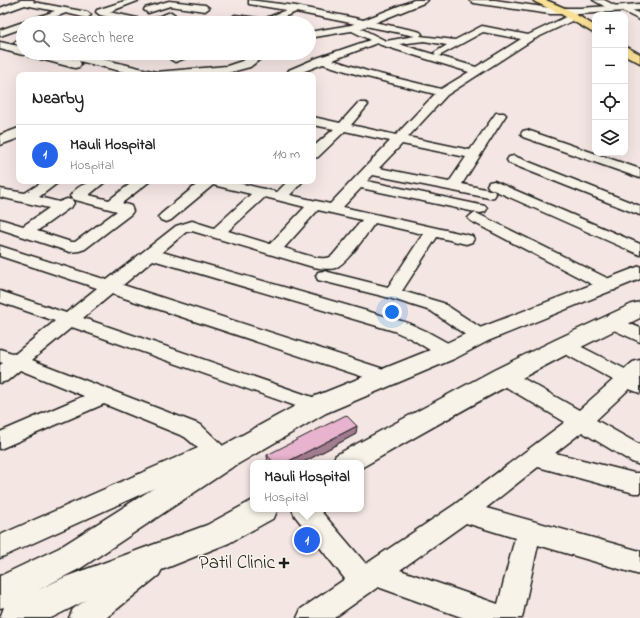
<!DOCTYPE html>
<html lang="en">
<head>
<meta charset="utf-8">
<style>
  body { margin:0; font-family:"Indie Flower",sans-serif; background:#f2f2f2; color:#222 }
  .controls { position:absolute; right:12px; top:12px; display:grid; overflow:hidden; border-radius:8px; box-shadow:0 4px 16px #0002 }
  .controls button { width:36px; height:36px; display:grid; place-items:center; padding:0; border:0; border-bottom:1px solid #e0e0e0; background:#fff; color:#222; font:20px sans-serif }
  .you { position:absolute; left:392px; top:312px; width:14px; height:14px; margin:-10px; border:3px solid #fff; border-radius:50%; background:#1a73e8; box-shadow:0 0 0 6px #1a73e833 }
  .badge { display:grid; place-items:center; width:26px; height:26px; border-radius:50%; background:#2563eb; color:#fff; font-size:13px; font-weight:700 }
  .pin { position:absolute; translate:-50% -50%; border:2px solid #fff; box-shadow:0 1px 4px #0006 }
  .popup { position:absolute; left:250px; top:460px; width:114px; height:52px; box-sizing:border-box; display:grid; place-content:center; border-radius:8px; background:#fff; filter:drop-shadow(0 1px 3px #0005); font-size:13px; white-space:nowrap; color:#767676 }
  .popup b { font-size:15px; color:#222 }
  .popup::after { content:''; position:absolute; left:50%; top:100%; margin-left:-8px; border:8px solid transparent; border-top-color:#fff }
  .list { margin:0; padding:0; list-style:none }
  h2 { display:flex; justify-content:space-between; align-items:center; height:52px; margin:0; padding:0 16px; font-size:17px }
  h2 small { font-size:13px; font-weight:400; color:#767676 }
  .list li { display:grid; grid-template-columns:26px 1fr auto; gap:12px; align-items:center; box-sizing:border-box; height:60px; padding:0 16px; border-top:1px solid #e0e0e0 }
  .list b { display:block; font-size:15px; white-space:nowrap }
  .list p { margin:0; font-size:13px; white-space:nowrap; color:#767676 }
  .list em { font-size:13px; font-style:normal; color:#767676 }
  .icon { flex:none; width:22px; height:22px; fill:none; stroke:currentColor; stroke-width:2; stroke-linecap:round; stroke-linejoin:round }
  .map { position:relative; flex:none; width:640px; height:618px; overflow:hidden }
  .search { position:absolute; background:#fff; box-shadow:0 4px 16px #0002; left:16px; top:16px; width:300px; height:44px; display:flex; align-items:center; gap:10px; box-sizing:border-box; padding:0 14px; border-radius:22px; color:#767676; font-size:15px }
  .panel { position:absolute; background:#fff; box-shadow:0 4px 16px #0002; left:16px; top:72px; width:300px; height:112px; border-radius:8px }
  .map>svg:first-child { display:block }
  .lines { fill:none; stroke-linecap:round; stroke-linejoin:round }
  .street-casing { stroke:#1c1c1c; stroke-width:3 }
  .secondary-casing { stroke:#1c1c1c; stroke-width:3 }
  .primary-casing { stroke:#1c1c1c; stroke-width:3 }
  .street { fill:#f7f3e8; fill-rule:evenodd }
  .secondary { fill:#f7f3e8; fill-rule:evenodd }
  .primary { fill:#fadf96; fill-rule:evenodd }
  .wall { fill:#c89ab1; stroke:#1c1c1c }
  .shaded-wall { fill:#a27d90; stroke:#1c1c1c }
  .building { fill:#e8b3ce; stroke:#1c1c1c }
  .poi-dot { fill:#1c1c1c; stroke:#f7f3e8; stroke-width:1.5 }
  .labels { text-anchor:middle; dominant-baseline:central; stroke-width:3; stroke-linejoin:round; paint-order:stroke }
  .near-poi-label { font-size:19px; fill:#1c1c1c; stroke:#f7f3e8; text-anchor:end }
</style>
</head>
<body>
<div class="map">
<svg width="640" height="618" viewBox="0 0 640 618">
  <rect width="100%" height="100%" fill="#f4e6e3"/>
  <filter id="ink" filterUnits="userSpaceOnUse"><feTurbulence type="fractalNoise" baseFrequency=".025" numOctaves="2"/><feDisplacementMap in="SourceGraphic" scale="8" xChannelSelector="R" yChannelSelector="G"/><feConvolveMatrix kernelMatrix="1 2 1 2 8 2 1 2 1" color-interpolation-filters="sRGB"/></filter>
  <g filter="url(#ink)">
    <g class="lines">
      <defs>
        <g id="street">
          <path d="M21,0H34L33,2L87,12L91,15L87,18L66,13L38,23H23V28L0,36V30L55,11L25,5L0,14V8Z"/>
          <path d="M128,0H140L109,12L137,18L138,20L137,22L134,23L100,15L96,12L97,10Z"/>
          <path d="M249,0L296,6L417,31L420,32L422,34L420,36L455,40L482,26L528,35L570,15H576L577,17L576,19L532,40L447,95L408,137L470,150L496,113H504L506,115L462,184L494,191L496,194L494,197L489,198L373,175L367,181L485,206L487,209L485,212L480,213L361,188L343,207L472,236L474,239L472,242L466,244L437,237L402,291L443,303L487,332L489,336L487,340L480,342L473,340L431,311L386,297L318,280L316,276L318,272L324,271L388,287L423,234L375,223C366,234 348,263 335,268C329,270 320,268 313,267L192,231L186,232L162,252L408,323L426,331L455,347L458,352L455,357L448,358L441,357L412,339L394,331L153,260L123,285L393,372L396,377L393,382L386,384L379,382L112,294L83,318L324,401L328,406L324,411L317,414L310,411L72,327L32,360L201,425L222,445L232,460L229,466C221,469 215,469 210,463L0,558V535L198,448L185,437L104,404L0,449V432L84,396L20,370L7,381L0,383V365L3,363L0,362V349L15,354L55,321L0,302V291L66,313L97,288L0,256V246L107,280L176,226L192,221L214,228L251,194L213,185L171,220L166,222L161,220L158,217L161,214L201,181H230L277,192L288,181H303L290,195L330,204L390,141L345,131L318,157L313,158V147L334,129L313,125V117L340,123L358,103H366L368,105L351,125L396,135L435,94L359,75L323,64L297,74H289L288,72L289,70L317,58L370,40L350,30L349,28L350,26H356L386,41L415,36L296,12L269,23L232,20L231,18L235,15L264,19L286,10L249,4ZM483,32L521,39L476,67L399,44L424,41L447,45L434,53L436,55L439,56ZM377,43L381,45L469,72L441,89L367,71L333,60ZM402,144L466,157L449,182L379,168ZM265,197L305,207L270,244L228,231ZM318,210L362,220L332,256C322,263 296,251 284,248Z"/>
          <path d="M593,0H604L620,8L626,7L640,14V20L620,10L613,11Z"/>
          <path d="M169,1L205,5L209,8L205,11L170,6L148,13L144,10L145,8Z"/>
          <path d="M171,12L175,15L174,17L158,23H146L147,21Z"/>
          <path d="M23,39V45L19,46L14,43L16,41Z"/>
          <path d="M78,53H91L81,59H73L72,57Z"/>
          <path d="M181,53H195L193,55L175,62L170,59Z"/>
          <path d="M527,130L640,169V178L523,137L521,134L523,131Z"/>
          <path d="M514,156L640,206V215L509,163L507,160L509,157Z"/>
          <path d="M44,181H60L39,197L59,202L67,199L72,200L74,203L72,206L37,231L71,242H75L117,211L72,199L70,196C79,183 92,181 106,181L89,195L109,200L134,181H150L122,203L131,206L133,211L131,214L85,249L79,251L70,252L64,250L0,229V219L23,226L49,208L0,197V189L25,193Z"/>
          <path d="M494,181L640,244V255L489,188L487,185L489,182Z"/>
          <path d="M476,213L615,282L618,286L615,290L609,291L603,290L471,221L468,218L471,215Z"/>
          <path d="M612,316L640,328V342L605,326L603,322L605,318Z"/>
          <path d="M563,339L570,341L625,369L633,362L640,360V393L629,389L596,420L640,445V465L632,462L582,432L555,453L634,473H640V493H634L538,467L486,508L640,551V575L538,545L522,618H464L378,587L334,618H297L301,609L345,579L295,516L292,509H319L366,564L369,562L454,505L565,422L496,381L493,376L496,371L503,369L510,371L579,410L613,380L556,349L553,345L556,341ZM466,523L515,538L498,604L400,570Z"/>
          <path d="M150,555L159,559L163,567L159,575L106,618H69L73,609L99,591L141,559Z"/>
        </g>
        <g id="secondary">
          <path d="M414,0H428L426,2L357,30L309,38V32L351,25Z"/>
          <path d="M469,0H495L550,8H580L640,4V10L580,14H550L474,3Z"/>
          <path d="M0,42L23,47V53H47L79,61L81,64L79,67L75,68L29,56L27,53L23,55L0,49Z"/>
          <path d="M56,53H77L156,72L227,66L242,61L255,53H268L250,67L220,75H137L58,56Z"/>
          <path d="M19,128V138L0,145V135Z"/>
          <path d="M640,266V279L488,341L456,358L326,413L231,468L81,568L38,590L65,577L207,525L253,500V509H278L274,518L229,543L89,599L51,618H0L4,607L0,608V576L59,548L211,452L308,399L440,346L472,331Z"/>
          <path d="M640,302V318C544,364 453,415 361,468V463H332L336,455L494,370L555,340L632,304Z"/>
        </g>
        <g id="primary">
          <path d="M533,0H546L567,9L595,26V34L559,13L535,2Z"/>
          <path d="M625,46L640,54V63L625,55Z"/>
        </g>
      </defs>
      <use href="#street" class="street-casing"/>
      <use href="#secondary" class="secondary-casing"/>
      <use href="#primary" class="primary-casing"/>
      <use href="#street" class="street"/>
      <use href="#secondary" class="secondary"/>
      <use href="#primary" class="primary"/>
    </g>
    <path class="wall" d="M356,434L302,463H268L267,455Z"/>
    <path class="shaded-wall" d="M357,426L356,434L302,463H285Z"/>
    <path class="building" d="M346,415L357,426L285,463H274L267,455Z"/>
  </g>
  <path class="poi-dot" d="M282 557h4v4h4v4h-4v4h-4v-4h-4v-4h4z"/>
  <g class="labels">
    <g class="near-poi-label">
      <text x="275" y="563">Patil Clinic</text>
    </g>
  </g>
</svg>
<div class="controls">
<button>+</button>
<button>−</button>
<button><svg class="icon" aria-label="locate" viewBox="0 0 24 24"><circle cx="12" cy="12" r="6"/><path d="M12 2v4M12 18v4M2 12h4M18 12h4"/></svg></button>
<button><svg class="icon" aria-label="layers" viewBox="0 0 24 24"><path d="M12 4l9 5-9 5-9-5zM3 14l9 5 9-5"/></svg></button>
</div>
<div class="you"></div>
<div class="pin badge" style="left:307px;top:540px">1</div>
<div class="popup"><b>Mauli Hospital</b>Hospital</div>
<div class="search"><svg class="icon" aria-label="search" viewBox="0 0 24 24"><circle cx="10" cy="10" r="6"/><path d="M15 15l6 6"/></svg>Search here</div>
<section class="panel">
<h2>Nearby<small></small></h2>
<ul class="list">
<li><span class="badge">1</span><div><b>Mauli Hospital</b><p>Hospital</p></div><em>110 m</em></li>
</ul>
</section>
</div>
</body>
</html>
